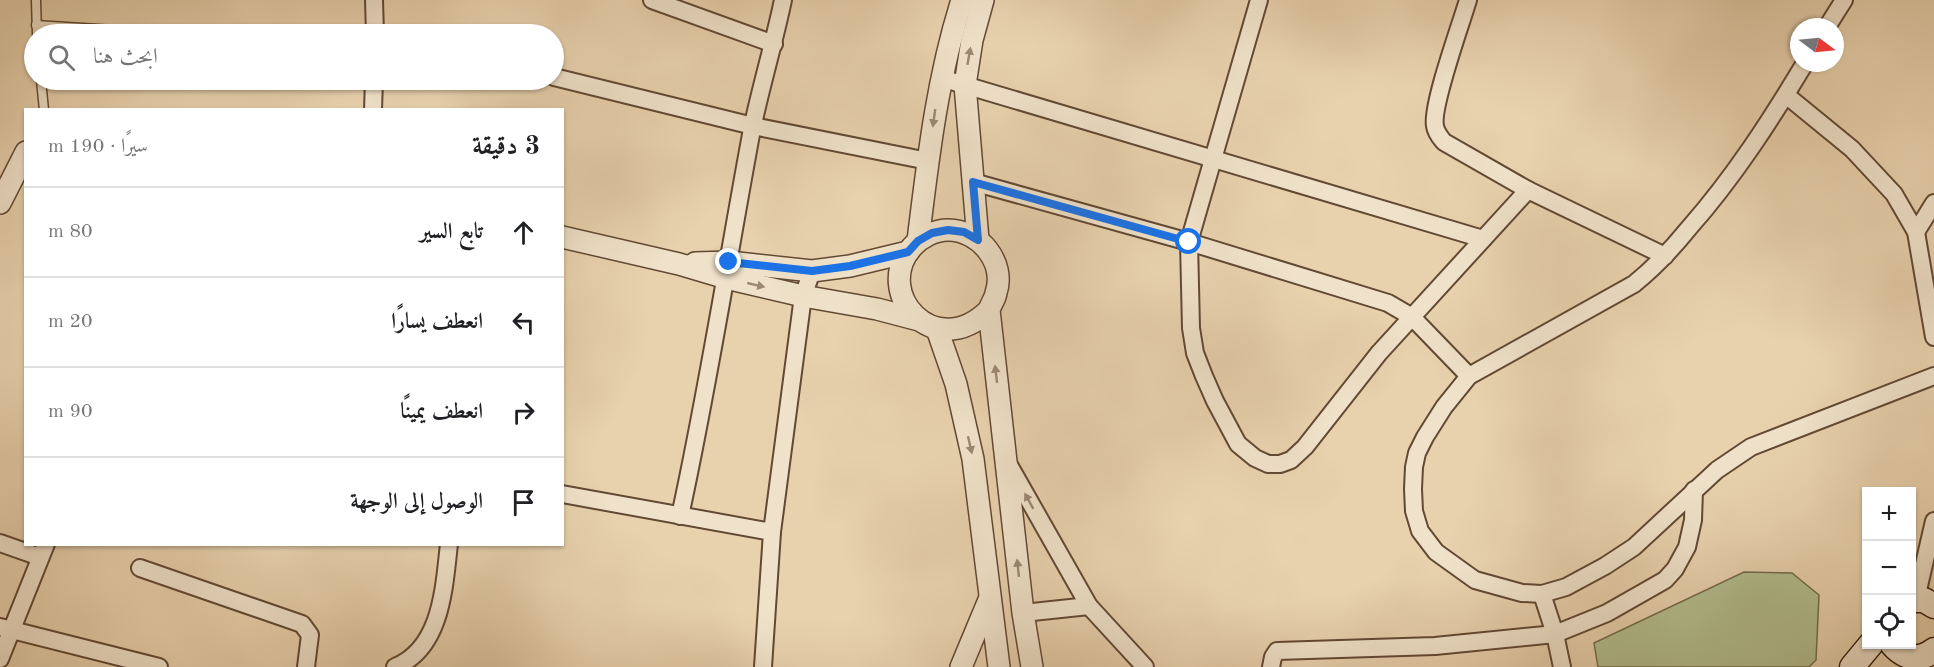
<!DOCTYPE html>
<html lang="ar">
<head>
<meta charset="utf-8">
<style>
  body { margin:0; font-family:"Old Standard TT",Amiri,serif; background:#f2f2f2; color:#202124; direction:rtl }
  .controls { position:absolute; right:18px; bottom:18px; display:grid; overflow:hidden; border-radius:0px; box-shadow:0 2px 4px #0004 }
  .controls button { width:54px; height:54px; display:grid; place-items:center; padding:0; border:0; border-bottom:2px solid #e0e0e0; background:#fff; color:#202124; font:30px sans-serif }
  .compass { position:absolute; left:1790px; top:18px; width:54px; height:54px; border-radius:50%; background:#fff; box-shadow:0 2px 4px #0004; rotate:106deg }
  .stop { position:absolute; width:18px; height:18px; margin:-14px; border:4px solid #1a73e8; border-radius:50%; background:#fff }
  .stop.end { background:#1a73e8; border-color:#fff; box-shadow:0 2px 6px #0008 }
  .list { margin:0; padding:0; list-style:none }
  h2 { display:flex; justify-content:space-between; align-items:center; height:78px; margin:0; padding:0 24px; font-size:26px }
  h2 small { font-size:20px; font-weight:400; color:#757577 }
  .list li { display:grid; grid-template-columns:39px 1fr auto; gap:18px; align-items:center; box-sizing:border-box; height:90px; padding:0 24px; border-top:2px solid #e0e0e0 }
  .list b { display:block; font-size:22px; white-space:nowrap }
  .list em { font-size:20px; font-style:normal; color:#757577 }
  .icon { flex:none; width:33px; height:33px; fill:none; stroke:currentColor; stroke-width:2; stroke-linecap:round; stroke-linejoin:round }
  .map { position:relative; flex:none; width:1934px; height:667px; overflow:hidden; direction:ltr }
  .search { position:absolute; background:#fff; box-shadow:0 2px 4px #0004; left:24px; top:24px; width:540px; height:66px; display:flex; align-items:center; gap:15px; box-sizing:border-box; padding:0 21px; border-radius:33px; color:#757577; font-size:22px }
  .panel { position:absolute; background:#fff; box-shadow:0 2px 4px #0004; left:24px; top:108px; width:540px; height:438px; border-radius:0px; direction:rtl }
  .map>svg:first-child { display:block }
  .green { fill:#b2bd8e; stroke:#746c4d; stroke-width:1.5 }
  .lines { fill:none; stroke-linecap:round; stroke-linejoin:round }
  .service-casing { stroke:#624934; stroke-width:11 }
  .minor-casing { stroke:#624934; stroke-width:20 }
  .tertiary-casing { stroke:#624934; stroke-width:24 }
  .secondary-casing { stroke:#351b0c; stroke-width:27 }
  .service { stroke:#f0e2ca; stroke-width:8 }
  .minor { stroke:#f0e2ca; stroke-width:16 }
  .tertiary { stroke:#f0e2ca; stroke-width:21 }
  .secondary { stroke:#f0e2ca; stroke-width:24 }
  .oneway { fill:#9c8874 }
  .route { stroke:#1a73e8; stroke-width:8 }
</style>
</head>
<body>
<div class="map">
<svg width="1934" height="667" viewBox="0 0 1934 667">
  <rect width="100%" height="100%" fill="#e8d2ae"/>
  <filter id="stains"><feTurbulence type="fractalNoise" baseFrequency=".00333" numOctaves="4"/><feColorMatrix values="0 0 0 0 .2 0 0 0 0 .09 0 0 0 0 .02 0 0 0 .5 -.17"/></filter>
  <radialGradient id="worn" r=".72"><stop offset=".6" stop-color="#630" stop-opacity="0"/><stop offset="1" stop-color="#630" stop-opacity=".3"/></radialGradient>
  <path class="green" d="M1744,572L1792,573L1819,595L1816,660L1809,667H1598L1594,643Z"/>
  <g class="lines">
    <defs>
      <g id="service">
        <path d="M36,0L37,34"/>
        <path d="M36,25L114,30L137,34"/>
        <path d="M41,80L44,110"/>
        <path d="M355,80L374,83"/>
      </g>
      <g id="minor">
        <path d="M374,0L375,34"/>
        <path d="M652,0L774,44"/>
        <path d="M1259,0L1189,242L1191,328L1195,353L1204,376L1215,401L1238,444L1255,458L1268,464H1280L1291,460L1305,447L1379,353L1528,190"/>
        <path d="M1468,0C1461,24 1431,106 1435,126C1436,133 1440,137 1444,142L1528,190L1665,256"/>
        <path d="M1827,27L1844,0"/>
        <path d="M1805,63C1770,121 1734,177 1689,228C1672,249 1655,267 1634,284L1469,376L1444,407L1425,437L1417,453L1414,467L1413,489L1414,511L1420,531L1436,552L1475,580L1522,593L1542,594L1566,587L1605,566L1634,547L1717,470L1751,447L1934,376"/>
        <path d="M554,77L753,126L928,161"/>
        <path d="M941,78L1483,239"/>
        <path d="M1786,95L1852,149L1894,194L1916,232L1934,337"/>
        <path d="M373,110L374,80"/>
        <path d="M973,182L1189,242L1388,303L1412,317L1469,376"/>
        <path d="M1916,232L1934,203"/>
        <path d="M1009,465L1089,606L1145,667"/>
        <path d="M562,494L772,532"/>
        <path d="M680,516C708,388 728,258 752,129C761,86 774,43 783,0"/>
        <path d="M0,543L40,557"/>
        <path d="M140,568L302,624L310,635L306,667"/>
        <path d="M1542,594L1555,634L1562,667"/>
        <path d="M1916,599L1934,521"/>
        <path d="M1023,613L1089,606"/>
        <path d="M0,627L159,667"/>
        <path d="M0,659L46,544"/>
        <path d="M395,667C442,648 444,587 449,544"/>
        <path d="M763,667L772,532L803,296L812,271"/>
        <path d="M1271,667L1273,657L1277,651L1435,646L1555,634L1607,613L1665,580L1675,569L1687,547L1693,520L1694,490"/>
      </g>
      <g id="tertiary">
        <path d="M0,203L26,152"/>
        <path d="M562,237L679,264L726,278L803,296L877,309L919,320"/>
        <path d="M978,240L965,85L972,40L983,0"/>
        <path d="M918,241C928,159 937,79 962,0"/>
        <path d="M695,263L729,262L812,271L850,266L908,252"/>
        <path d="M989,310C934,364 872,292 912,247C921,237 935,230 948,230C980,230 1006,263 996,293C995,299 991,304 989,310L1023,613L1032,667"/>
        <path d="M937,329L956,384L973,459L999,667"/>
        <path d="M961,667L989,600"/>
      </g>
      <g id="secondary">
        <path d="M1912,600H1924L1934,606"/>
        <path d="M1892,644C1904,658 1919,662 1934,650"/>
        <path d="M1852,667L1871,644"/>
      </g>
    </defs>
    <use href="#service" class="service-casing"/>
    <use href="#minor" class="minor-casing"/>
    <use href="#tertiary" class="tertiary-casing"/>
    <use href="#secondary" class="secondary-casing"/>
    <use href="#service" class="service"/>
    <use href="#minor" class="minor"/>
    <use href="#tertiary" class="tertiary"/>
    <use href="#secondary" class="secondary"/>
  </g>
  <defs><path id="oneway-solid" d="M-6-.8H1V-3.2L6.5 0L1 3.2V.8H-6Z" transform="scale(1.5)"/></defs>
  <g class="oneway">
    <use href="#oneway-solid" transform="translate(969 56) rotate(-80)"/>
    <use href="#oneway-solid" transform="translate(934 118) rotate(98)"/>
    <use href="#oneway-solid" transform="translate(756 285) rotate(13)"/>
    <use href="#oneway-solid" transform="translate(996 374) rotate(-97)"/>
    <use href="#oneway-solid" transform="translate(970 445) rotate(77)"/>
    <use href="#oneway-solid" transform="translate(1029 501) rotate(-119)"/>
    <use href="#oneway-solid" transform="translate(1018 568) rotate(-96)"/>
  </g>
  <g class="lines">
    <path class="route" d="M729,262L812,271L850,266L908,252L918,241L932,233L948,230L964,232L978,240L973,182L1189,242"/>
  </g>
  <rect width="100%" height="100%" filter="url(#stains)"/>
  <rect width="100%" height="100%" fill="url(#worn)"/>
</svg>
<div class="controls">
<button>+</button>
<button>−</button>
<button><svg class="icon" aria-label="locate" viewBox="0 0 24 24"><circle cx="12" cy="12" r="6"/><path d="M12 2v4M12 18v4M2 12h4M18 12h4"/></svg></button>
</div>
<svg class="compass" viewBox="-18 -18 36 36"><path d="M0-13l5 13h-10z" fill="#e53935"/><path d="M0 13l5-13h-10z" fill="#757577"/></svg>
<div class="stop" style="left:1189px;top:242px"></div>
<div class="stop end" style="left:729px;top:262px"></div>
<div class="search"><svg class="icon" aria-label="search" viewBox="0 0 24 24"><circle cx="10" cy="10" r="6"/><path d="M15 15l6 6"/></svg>ابحث هنا</div>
<section class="panel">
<h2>3 دقيقة<small>سيرًا · 190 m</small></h2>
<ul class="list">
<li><svg class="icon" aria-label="ahead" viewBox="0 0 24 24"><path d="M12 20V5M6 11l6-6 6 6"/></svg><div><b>تابع السير</b></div><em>80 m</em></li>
<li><svg class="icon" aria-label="left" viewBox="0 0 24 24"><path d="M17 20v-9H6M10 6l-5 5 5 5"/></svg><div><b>انعطف يسارًا</b></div><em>20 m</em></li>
<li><svg class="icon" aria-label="right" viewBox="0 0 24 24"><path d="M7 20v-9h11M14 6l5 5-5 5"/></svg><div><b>انعطف يمينًا</b></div><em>90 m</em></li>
<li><svg class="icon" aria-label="arrive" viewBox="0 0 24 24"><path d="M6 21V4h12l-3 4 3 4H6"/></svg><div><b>الوصول إلى الوجهة</b></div></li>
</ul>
</section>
</div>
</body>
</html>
